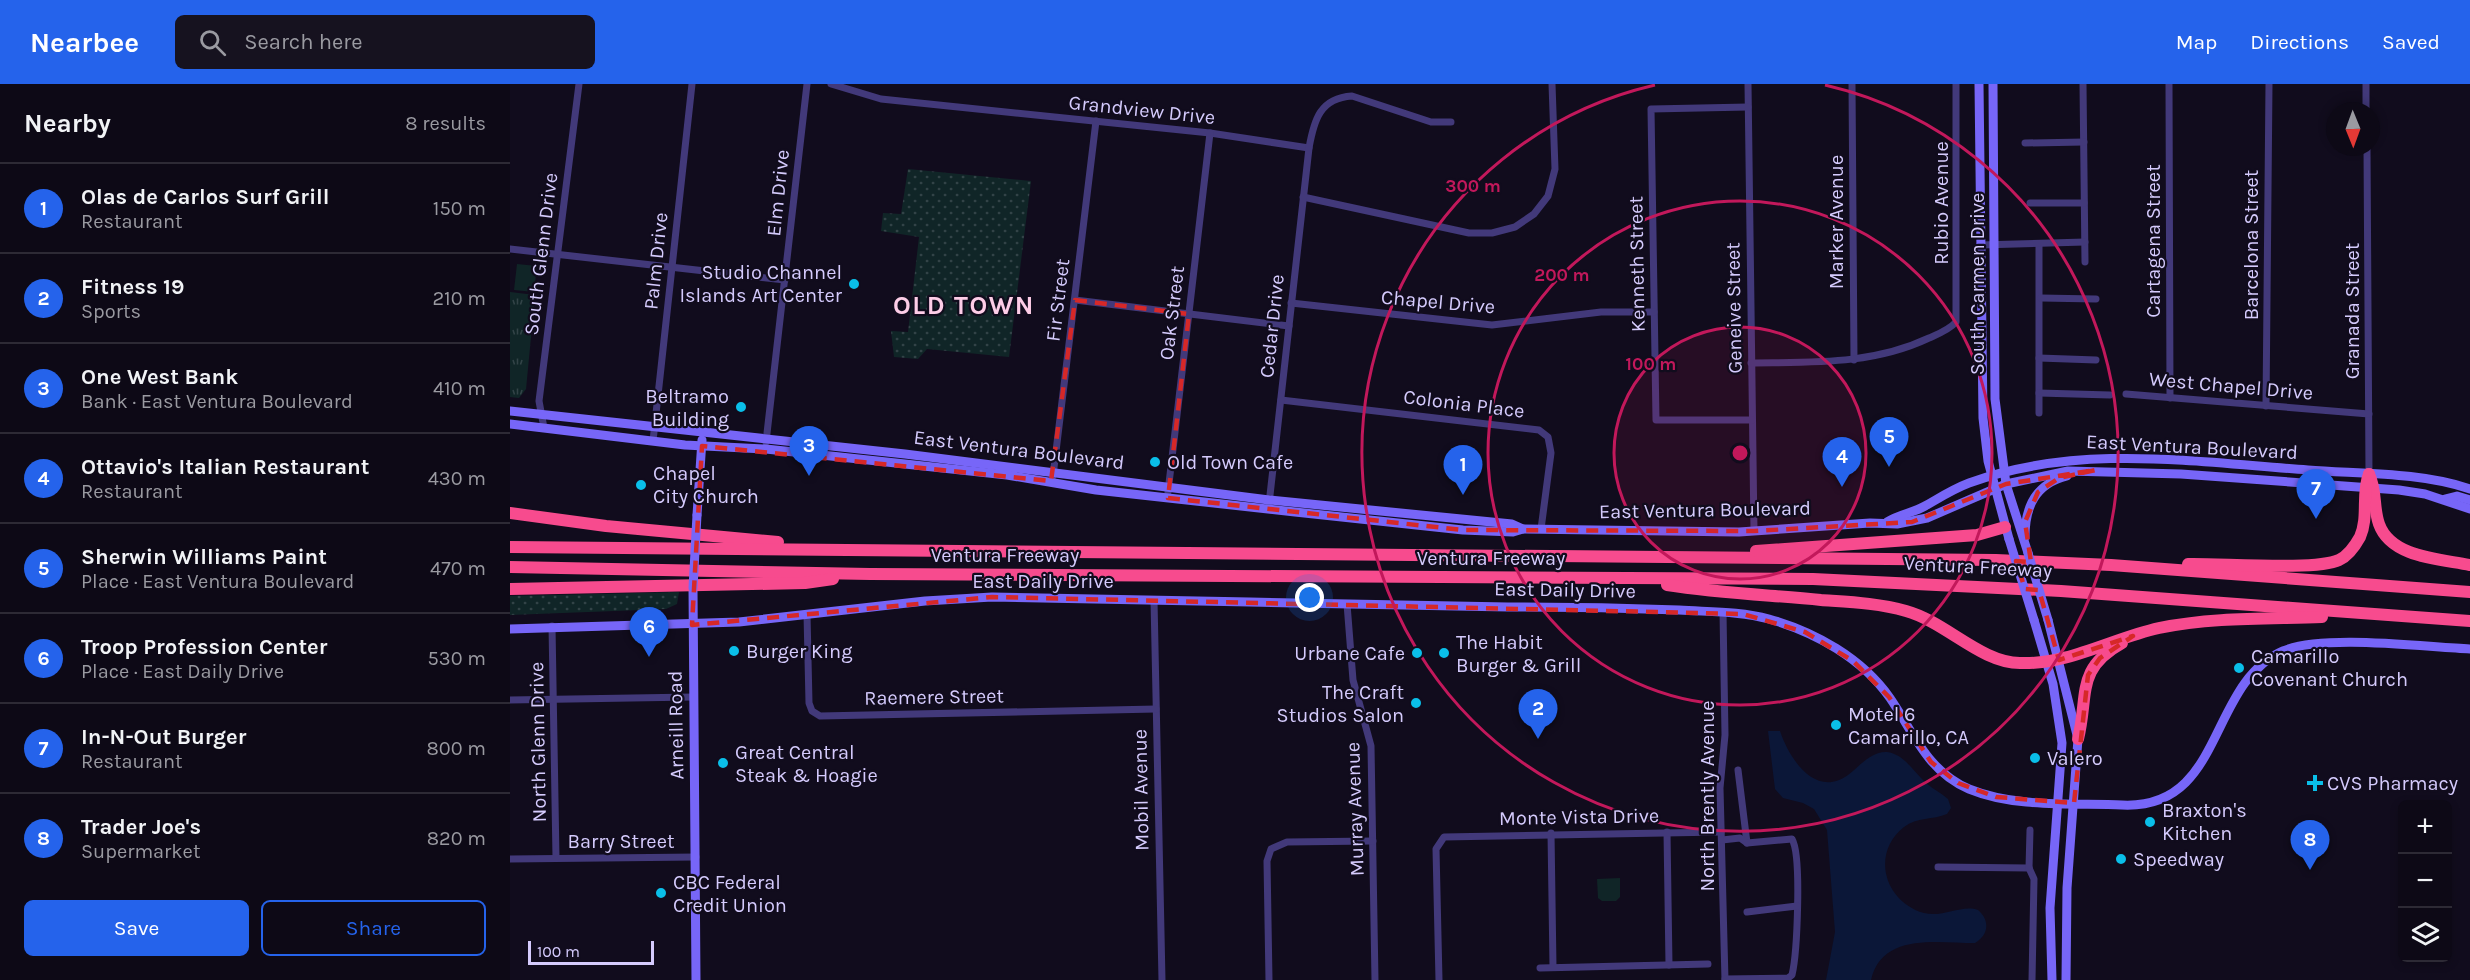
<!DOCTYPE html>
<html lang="en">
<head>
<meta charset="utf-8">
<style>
  body { margin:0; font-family:Karla,sans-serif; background:#16121f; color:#f1f3f6 }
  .controls { position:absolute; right:18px; bottom:18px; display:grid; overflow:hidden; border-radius:9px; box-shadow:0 3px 9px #0003 }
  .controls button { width:54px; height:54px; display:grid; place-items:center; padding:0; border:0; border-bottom:2px solid #2d2a35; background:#0d0916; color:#f1f3f6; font:30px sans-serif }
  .compass { position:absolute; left:1816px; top:18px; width:54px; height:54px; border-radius:50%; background:#0d0916; box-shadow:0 3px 9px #0003; rotate:179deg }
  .scale { position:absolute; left:18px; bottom:15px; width:126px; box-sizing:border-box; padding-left:6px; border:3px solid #d5cbfd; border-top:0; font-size:16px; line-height:21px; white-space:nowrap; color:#d5cbfd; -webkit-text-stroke:4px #110c1d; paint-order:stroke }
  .you { position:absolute; left:800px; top:514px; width:21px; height:21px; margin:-15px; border:4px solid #fff; border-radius:50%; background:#1a73e8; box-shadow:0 0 0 9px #1a73e833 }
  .badge { display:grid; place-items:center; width:39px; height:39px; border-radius:50%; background:#2563eb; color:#fff; font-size:20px; font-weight:700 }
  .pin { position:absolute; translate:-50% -50px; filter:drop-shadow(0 2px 3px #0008) }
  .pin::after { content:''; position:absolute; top:32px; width:21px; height:18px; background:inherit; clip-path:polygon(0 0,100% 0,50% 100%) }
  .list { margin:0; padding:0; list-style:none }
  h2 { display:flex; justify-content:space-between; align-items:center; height:78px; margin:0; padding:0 24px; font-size:26px }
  h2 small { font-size:20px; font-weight:400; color:#9a9aa1 }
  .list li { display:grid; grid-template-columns:39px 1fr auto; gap:18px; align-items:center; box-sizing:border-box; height:90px; padding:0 24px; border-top:2px solid #2d2a35 }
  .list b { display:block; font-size:22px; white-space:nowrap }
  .list p { margin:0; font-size:20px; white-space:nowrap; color:#9a9aa1 }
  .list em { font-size:20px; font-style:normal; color:#9a9aa1 }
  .actions { display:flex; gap:12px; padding:18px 24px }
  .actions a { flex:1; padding:14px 0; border:2px solid #2563eb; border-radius:9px; text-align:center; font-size:21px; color:#2563eb }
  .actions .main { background:#2563eb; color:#fff }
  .icon { flex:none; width:33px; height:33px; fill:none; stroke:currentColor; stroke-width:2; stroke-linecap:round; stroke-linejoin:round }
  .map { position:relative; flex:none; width:1960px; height:896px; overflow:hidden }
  header { display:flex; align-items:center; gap:36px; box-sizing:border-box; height:84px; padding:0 30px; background:#2563eb; color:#fff }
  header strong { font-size:28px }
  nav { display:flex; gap:33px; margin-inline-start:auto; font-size:21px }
  .search { width:420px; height:54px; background:#16121f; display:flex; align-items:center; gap:15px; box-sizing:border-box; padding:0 21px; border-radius:9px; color:#9a9aa1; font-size:22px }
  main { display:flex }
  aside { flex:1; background:#0d0916 }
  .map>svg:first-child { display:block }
  .grass { fill:url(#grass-dots) }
  .park { fill:url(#park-tufts) }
  .pitch { fill:#102527 }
  .water { fill:#0b1738 }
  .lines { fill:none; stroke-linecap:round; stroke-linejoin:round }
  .street { stroke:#42397a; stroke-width:7 }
  .secondary { stroke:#7766f8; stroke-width:9 }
  .highway { stroke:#f74b8e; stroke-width:12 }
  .secondary-bridge { stroke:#7766f8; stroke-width:9 }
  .marked { fill:none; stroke:#d62828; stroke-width:4.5; stroke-dasharray:12 8; stroke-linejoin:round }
  .ring { fill:none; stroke:#c2185b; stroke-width:3 }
  .poi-dot { fill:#0abfe9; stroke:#110c1d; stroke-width:2 }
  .labels { text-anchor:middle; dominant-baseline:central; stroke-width:4.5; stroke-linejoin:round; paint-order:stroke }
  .street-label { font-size:20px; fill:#d5cbfd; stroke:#110c1d }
  .poi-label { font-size:20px; fill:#d5cbfd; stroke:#110c1d; text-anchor:start }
  .district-label { font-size:26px; font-weight:bold; letter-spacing:1.5px; fill:#fdcde7; stroke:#110c1d }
  .centre { fill:#c2185b; stroke:#110c1d; stroke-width:3 }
  .ring-label { font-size:18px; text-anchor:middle; font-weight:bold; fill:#c2185b; stroke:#110c1d; stroke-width:4.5; stroke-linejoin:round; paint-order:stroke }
</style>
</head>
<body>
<header>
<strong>Nearbee</strong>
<div class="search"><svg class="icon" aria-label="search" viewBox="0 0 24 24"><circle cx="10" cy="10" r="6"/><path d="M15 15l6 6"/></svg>Search here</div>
<nav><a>Map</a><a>Directions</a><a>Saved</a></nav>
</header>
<main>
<aside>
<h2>Nearby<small>8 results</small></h2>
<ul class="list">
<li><span class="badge">1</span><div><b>Olas de Carlos Surf Grill</b><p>Restaurant</p></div><em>150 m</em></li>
<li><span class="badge">2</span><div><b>Fitness 19</b><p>Sports</p></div><em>210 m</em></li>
<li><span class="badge">3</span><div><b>One West Bank</b><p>Bank · East Ventura Boulevard</p></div><em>410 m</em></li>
<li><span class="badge">4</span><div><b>Ottavio's Italian Restaurant</b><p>Restaurant</p></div><em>430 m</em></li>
<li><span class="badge">5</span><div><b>Sherwin Williams Paint</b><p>Place · East Ventura Boulevard</p></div><em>470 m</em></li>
<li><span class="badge">6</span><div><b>Troop Profession Center</b><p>Place · East Daily Drive</p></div><em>530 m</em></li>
<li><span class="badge">7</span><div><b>In-N-Out Burger</b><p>Restaurant</p></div><em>800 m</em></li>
<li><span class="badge">8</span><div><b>Trader Joe's</b><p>Supermarket</p></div><em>820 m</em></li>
</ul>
<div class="actions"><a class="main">Save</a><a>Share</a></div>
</aside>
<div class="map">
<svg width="1960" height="896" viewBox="0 0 1960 896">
  <defs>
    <pattern id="grass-dots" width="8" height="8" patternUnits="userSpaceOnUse" patternTransform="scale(1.5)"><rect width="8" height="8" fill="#102527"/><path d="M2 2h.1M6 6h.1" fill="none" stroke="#324347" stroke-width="1.8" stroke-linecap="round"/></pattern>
    <pattern id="park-tufts" width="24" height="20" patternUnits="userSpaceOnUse" patternTransform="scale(1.5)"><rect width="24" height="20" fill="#102527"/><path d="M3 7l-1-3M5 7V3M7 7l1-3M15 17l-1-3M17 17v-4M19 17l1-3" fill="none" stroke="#324347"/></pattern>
  </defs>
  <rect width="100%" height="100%" fill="#110c1d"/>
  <g class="grass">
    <path d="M398,85L521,97L499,273L417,265L408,275L384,273L381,247L398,248L409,153L371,147L373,129L391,130Z"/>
    <path d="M169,508L167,520L156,525L0,531V512Z"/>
  </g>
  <path class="park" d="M0,208L25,211L16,305L9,314L0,313Z"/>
  <g class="pitch">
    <path d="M7,180L27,182L24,208L4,206Z"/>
    <path d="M1110,794V813L1106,817H1092L1088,814L1087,795Z"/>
  </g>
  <path class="water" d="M1258,647H1270C1279,674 1305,715 1338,691C1350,682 1361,667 1377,668C1394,670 1404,688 1416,699C1423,705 1431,709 1438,715L1441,724L1437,730C1423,736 1407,733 1394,743C1360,770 1375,818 1414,829C1433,834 1452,820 1468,826C1480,836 1479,851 1465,859C1428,859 1372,848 1361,896H1316L1325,848L1317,746L1304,725L1293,719L1273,714L1265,705Z"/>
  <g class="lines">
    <g class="street">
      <path d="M321,0L371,15L700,49L799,64"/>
      <path d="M1238,0L1244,447"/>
      <path d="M1342,0L1344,276"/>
      <path d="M1573,0L1575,178"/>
      <path d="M1659,0L1660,314"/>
      <path d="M1856,0V27"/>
      <path d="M1238,23L1141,25L1146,336H1242"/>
      <path d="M1515,59L1574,58"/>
      <path d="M1857,63L1859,390"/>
      <path d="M793,113L959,149H982L1005,143L1024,130L1038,112L1045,85L1042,0"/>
      <path d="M1520,119H1574"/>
      <path d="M1529,160V329"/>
      <path d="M1470,161L1575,158"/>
      <path d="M0,165L275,196"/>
      <path d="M1531,214L1586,215"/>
      <path d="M565,216L779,242"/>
      <path d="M781,219L982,241L1091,228H1144"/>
      <path d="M1529,274L1586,276"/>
      <path d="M1241,279C1302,278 1362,281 1419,254C1428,250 1439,246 1446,238V0"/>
      <path d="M1529,309L1600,311"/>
      <path d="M1616,310L1859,330"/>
      <path d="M771,316L1029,346L1038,353L1041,369L1031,445"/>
      <path d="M1756,322L1759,0"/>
      <path d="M34,344L29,317L69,0"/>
      <path d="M143,357L182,0"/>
      <path d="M256,358L297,0"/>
      <path d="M543,392L586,37"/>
      <path d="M658,408L700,49"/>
      <path d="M759,420L799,64C804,36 810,14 842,12L921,38H941"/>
      <path d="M644,516L652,896"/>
      <path d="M837,520L843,596L861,662L865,896"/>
      <path d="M1213,528L1215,651L1210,704L1215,896"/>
      <path d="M297,530L299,619L302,627L310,632L646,625"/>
      <path d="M42,542L46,774"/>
      <path d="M0,616L183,613"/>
      <path d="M1228,686L1237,759"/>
      <path d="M1157,748L1159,881"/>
      <path d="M1041,749L1043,883"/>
      <path d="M1212,756L1230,754L1237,759L1282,755C1292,772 1287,870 1282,891L1278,894L1215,895"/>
      <path d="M0,775L186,773"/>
      <path d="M1428,783L1519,784"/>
      <path d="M1519,784L1524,795L1522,896"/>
      <path d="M1519,784L1520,746"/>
      <path d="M1237,828L1287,822"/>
      <path d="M1030,884L1198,880"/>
      <path d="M759,896L757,777L761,765L777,758L863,757"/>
      <path d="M929,896L926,765L934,753L1211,748"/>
    </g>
    <g class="secondary">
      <path d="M1469,0L1473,334L1478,377L1499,455"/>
      <path d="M1483,0L1485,315L1496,400L1518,469"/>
      <path d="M0,327L395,370L759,416L1002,440L1013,445L1229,448L1360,439L1387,440L1417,434L1496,400L1558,387L1671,390L1889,406L1915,410L1960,425"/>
      <path d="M0,340L175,361L256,365L497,391L586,406L785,428L953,446L1003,448L1013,445"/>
      <path d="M1935,415L1947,412L1960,416"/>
      <path d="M187,431L192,356"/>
      <path d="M1377,438C1389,430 1403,429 1415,422C1429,414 1443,405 1459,399C1568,359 1685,378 1798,386C1849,390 1911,388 1960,405"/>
      <path d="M1515,453C1515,423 1525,400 1557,392"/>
      <path d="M183,504L186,896"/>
      <path d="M1524,536L1543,600L1552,659L1540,824L1542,896"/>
      <path d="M1538,536L1568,655L1557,804L1556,896"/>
      <path d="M0,545L229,538L415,517L482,513C654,516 826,520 998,523C1055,523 1112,524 1169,526C1199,528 1230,527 1259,535C1305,548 1352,574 1380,614C1404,649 1417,687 1459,705C1505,724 1563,719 1612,721C1715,726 1697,600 1773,567C1813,550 1913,563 1960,565"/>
    </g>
    <g class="highway">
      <path d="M1859,390C1867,407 1863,423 1869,440C1881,474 1931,475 1960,481"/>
      <path d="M0,429L96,442L268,458"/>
      <path d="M0,463L1486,476L1601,481L1960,508"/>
      <path d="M1246,467L1467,451L1495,443"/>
      <path d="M1678,480C1709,479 1806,487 1829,476C1838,472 1845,462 1850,453C1859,433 1851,410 1859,390"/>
      <path d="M0,483L360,490L1303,495L1551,507L1960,537"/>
      <path d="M1157,501C1208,509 1259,511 1311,516C1339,518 1368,519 1396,527C1436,538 1471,579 1510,579C1558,581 1603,554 1649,544C1703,533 1758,535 1812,533"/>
      <path d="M0,505L295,499L323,495"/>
      <path d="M1568,655C1579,611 1565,585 1612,559"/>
    </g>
    <g class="secondary-bridge">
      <path d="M1499,455L1524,536"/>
      <path d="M1518,469L1538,536"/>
      <path d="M183,504L187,431"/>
    </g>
  </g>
  <path class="marked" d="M565,216L679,230L658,414L953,446L1244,447L1402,438L1496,400L1586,386L1549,394L1528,408L1515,438L1521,478L1506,477L1515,505L1529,506L1549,576L1623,552L1590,574L1578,591L1564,719L1486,713L1448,699L1421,678L1379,613L1343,577L1295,548L1233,530L482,513L182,541L192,362L541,397Z"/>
  <circle cx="1230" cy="369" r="126" fill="#c2185b" fill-opacity=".12"/>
  <g class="ring">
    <circle cx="1230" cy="369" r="126"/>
    <circle cx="1230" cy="369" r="252"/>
    <path d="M1315 1A378 378 0 1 1 1145 1"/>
  </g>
  <g class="poi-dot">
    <circle cx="344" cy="200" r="6"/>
    <circle cx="231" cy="323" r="6"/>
    <circle cx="645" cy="378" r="6"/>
    <circle cx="131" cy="401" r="6"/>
    <circle cx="224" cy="567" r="6"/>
    <circle cx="907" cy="569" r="6"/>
    <circle cx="934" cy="569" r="6"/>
    <circle cx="1729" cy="584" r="6"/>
    <circle cx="906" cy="619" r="6"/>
    <circle cx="1326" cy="641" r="6"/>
    <circle cx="1525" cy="674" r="6"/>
    <circle cx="213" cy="679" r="6"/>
    <path d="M1802 690h6v6h6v6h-6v6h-6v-6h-6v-6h6z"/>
    <circle cx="1640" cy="738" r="6"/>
    <circle cx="1611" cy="775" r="6"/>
    <circle cx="151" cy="809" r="6"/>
  </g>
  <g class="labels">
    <g class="street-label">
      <text transform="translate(632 26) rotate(6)">Grandview Drive</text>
      <text transform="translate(268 109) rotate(-84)">Elm Drive</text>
      <text transform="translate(1431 119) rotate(-90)">Rubio Avenue</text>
      <text transform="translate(1326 138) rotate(-90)">Marker Avenue</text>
      <text transform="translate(1643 157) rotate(-90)">Cartagena Street</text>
      <text transform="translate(1741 161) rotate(-90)">Barcelona Street</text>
      <text transform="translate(31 170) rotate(-83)">South Glenn Drive</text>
      <text transform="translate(146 177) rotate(-84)">Palm Drive</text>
      <text transform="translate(1127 180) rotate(-91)">Kenneth Street</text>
      <text transform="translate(1467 200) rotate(-90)">South Carmen Drive</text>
      <text transform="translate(548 216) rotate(-83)">Fir Street</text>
      <text transform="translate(928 218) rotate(5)">Chapel Drive</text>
      <text transform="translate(1224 224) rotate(-91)">Geneive Street</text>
      <text transform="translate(1842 227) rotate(-90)">Granada Street</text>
      <text transform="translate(662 229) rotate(-83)">Oak Street</text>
      <text transform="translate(762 242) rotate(-84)">Cedar Drive</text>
      <text transform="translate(1721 302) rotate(5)">West Chapel Drive</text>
      <text transform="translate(954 320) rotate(7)">Colonia Place</text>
      <text transform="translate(1682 363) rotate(3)">East Ventura Boulevard</text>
      <text transform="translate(509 366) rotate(7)">East Ventura Boulevard</text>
      <text transform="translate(1195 426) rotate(-1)">East Ventura Boulevard</text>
      <text x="495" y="471">Ventura Freeway</text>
      <text x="981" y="474">Ventura Freeway</text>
      <text transform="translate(1468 483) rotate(3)">Ventura Freeway</text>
      <text x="533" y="497">East Daily Drive</text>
      <text transform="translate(1055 506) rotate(1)">East Daily Drive</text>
      <text transform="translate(424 613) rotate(-1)">Raemere Street</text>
      <text transform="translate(166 641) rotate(-91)">Arneill Road</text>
      <text transform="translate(28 658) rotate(-91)">North Glenn Drive</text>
      <text transform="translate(631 706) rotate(-91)">Mobil Avenue</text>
      <text transform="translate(1197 712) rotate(-90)">North Brently Avenue</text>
      <text transform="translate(845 725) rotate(-92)">Murray Avenue</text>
      <text transform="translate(1069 733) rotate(-1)">Monte Vista Drive</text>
      <text x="111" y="757">Barry Street</text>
    </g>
    <g class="poi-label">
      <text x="332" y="188" text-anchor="end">Studio Channel<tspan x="332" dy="23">Islands Art Center</tspan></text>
      <text x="219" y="312" text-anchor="end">Beltramo<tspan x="219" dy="23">Building</tspan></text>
      <text x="657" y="378">Old Town Cafe</text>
      <text x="143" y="389">Chapel<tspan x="143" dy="23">City Church</tspan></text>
      <text x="946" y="558">The Habit<tspan x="946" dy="23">Burger &amp; Grill</tspan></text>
      <text x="236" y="567">Burger King</text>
      <text x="895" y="569" text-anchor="end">Urbane Cafe</text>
      <text x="1741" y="572">Camarillo<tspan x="1741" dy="23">Covenant Church</tspan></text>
      <text x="894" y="608" text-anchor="end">The Craft<tspan x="894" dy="23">Studios Salon</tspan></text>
      <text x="1338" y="630">Motel 6<tspan x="1338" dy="23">Camarillo, CA</tspan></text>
      <text x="225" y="668">Great Central<tspan x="225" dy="23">Steak &amp; Hoagie</tspan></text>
      <text x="1537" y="674">Valero</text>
      <text x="1817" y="699">CVS Pharmacy</text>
      <text x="1652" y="726">Braxton's<tspan x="1652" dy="23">Kitchen</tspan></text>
      <text x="1623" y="775">Speedway</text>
      <text x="163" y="798">CBC Federal<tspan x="163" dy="23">Credit Union</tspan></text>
    </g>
    <g class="district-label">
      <text x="454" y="221">OLD TOWN</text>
    </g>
  </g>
  <circle cx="1230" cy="369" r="9" class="centre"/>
  <g class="ring-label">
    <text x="963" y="108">300 m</text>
    <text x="1052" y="197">200 m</text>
    <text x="1141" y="286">100 m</text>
  </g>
</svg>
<div class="controls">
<button>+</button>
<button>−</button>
<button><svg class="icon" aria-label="layers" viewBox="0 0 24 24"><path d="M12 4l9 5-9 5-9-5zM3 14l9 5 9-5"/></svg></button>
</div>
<svg class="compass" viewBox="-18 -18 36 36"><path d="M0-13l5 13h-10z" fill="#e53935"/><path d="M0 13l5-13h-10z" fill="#9a9aa1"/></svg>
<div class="scale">100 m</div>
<div class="you"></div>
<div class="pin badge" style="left:953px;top:411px">1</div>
<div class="pin badge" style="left:1028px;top:655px">2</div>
<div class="pin badge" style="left:299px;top:392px">3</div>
<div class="pin badge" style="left:1332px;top:403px">4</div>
<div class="pin badge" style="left:1379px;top:383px">5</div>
<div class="pin badge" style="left:139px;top:573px">6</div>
<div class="pin badge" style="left:1806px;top:435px">7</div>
<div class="pin badge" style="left:1800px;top:786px">8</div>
</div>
</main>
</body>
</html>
